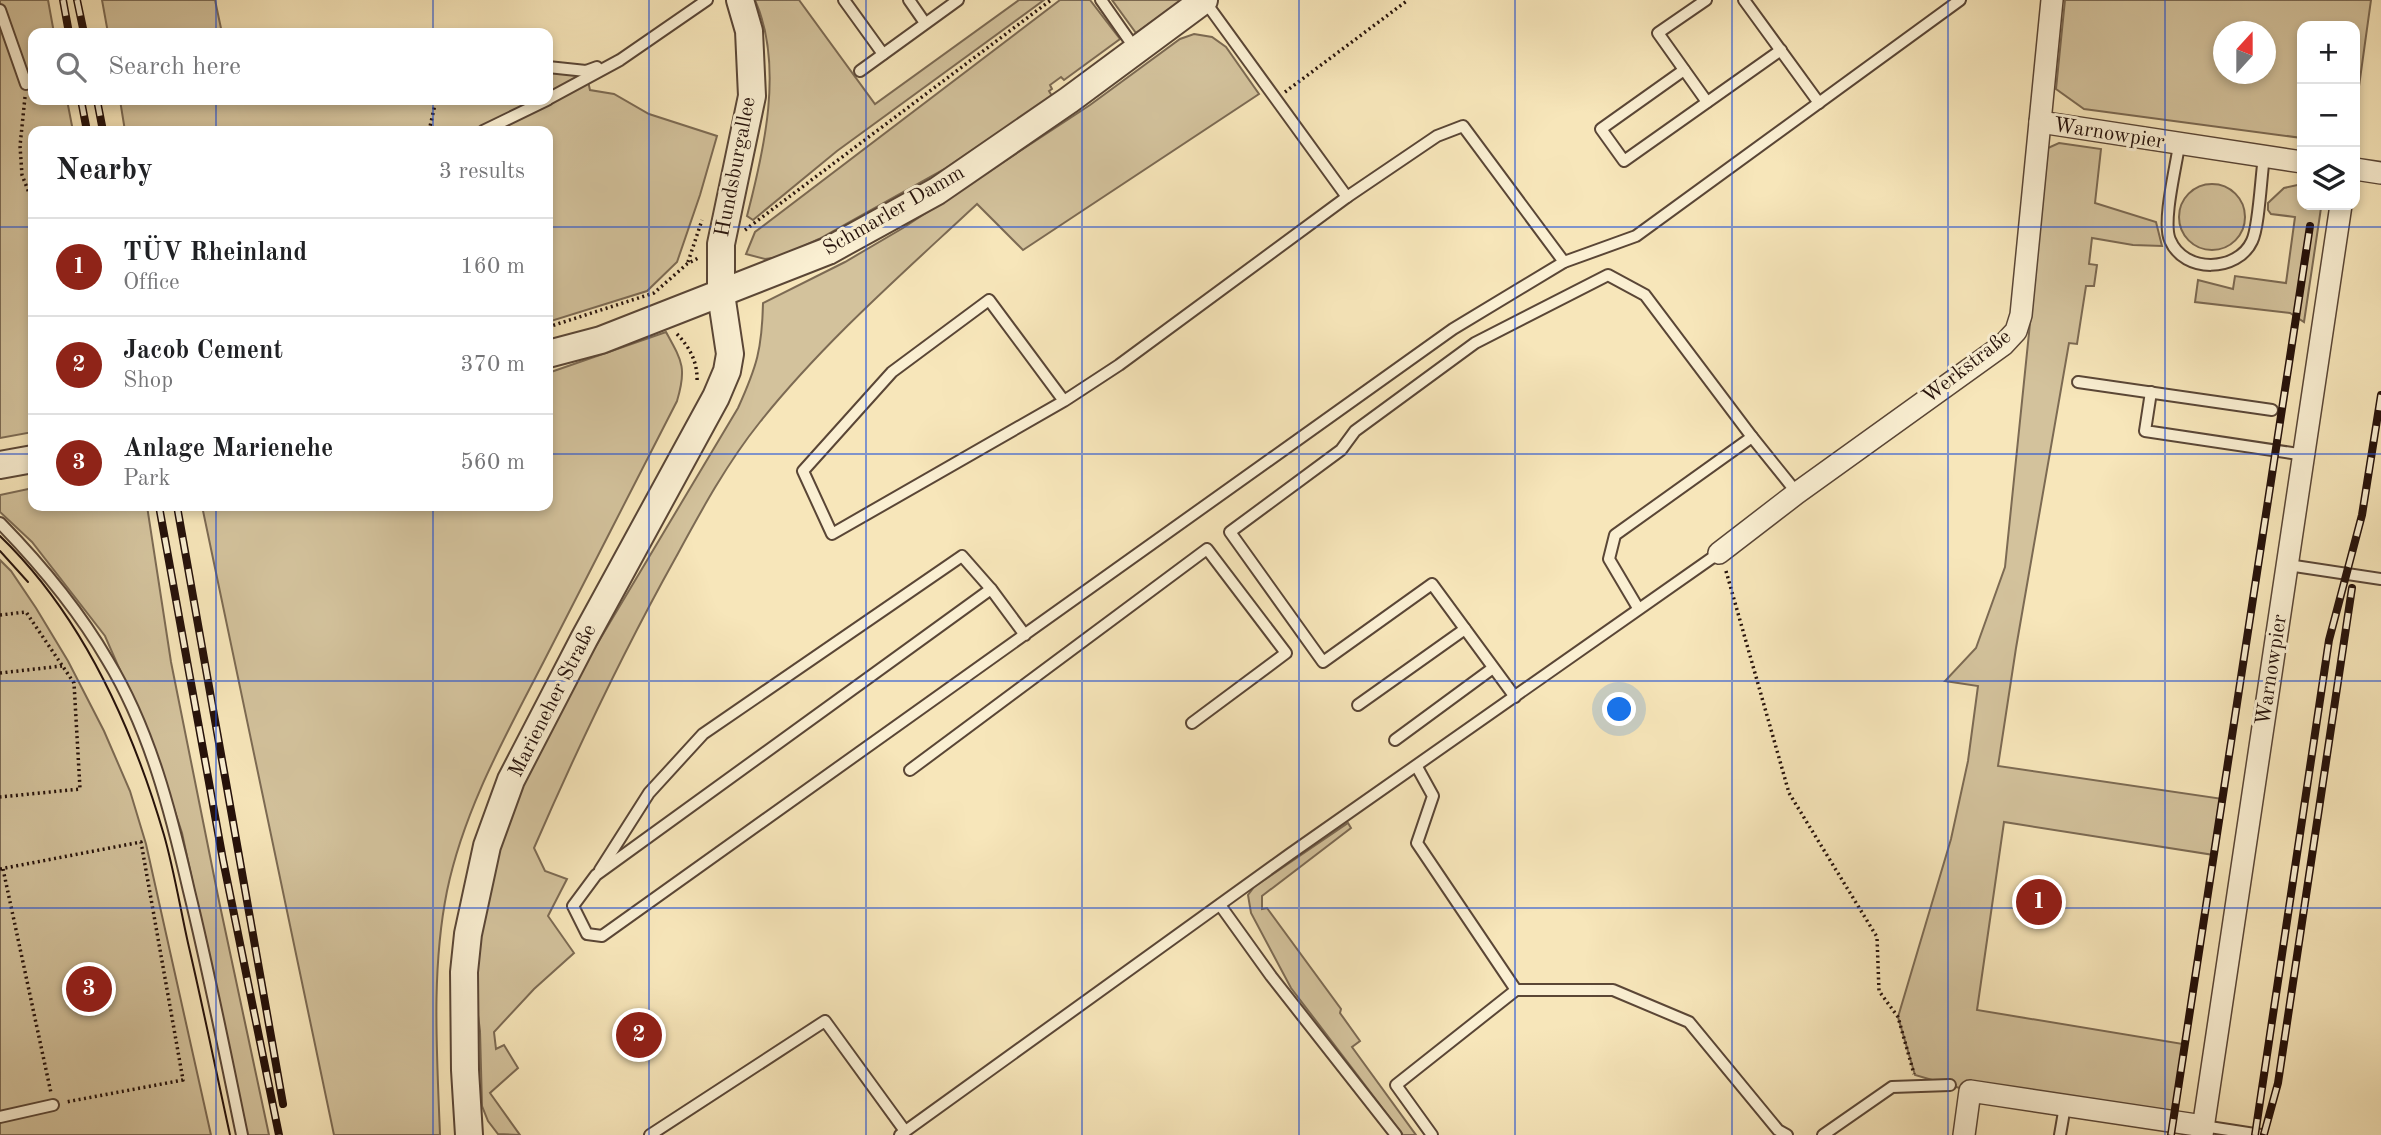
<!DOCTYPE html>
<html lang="en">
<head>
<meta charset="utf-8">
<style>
  body { margin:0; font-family:"Old Standard TT",serif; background:#f6f6f6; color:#202124 }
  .controls { position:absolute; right:21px; top:21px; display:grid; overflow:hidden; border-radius:14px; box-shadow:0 4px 10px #0003 }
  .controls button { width:63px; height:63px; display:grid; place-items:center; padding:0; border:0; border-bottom:2px solid #e0e0e0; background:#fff; color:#202124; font:35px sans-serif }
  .compass { position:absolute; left:2213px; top:21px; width:63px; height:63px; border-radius:50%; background:#fff; box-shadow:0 4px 10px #0003; rotate:21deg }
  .you { position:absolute; left:1620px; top:710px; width:24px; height:24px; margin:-18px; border:5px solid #fff; border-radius:50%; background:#1a73e8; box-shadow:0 0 0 10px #1a73e833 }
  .badge { display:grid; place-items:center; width:46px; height:46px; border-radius:50%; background:#8f2418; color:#fff; font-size:23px; font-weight:700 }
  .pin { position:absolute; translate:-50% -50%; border:4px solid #fff; box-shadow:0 2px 7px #0006 }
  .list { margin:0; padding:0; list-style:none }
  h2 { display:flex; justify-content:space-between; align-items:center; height:91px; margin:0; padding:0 28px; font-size:30px }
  h2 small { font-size:23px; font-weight:400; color:#757577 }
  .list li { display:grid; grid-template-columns:46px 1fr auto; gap:21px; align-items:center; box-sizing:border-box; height:98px; padding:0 28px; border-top:2px solid #e0e0e0 }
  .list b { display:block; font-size:26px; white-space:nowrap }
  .list p { margin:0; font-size:23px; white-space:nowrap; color:#757577 }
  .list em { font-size:23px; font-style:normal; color:#757577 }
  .icon { flex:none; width:38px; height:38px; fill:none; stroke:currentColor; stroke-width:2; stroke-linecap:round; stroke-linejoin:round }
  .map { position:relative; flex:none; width:2381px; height:1135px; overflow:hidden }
  .search { position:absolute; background:#fff; box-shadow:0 4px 10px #0003; left:28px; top:28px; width:525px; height:77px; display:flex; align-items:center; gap:18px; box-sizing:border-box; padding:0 24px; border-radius:14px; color:#757577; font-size:26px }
  .panel { position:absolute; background:#fff; box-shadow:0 4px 10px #0003; left:28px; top:126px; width:525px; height:385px; border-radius:14px }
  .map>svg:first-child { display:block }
  .green { fill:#d3c29c; stroke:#7c6a53; stroke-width:2; fill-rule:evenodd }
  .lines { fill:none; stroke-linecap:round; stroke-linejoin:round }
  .service-casing { stroke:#5a4636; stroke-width:14 }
  .minor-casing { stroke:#5a4636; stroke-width:24 }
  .tertiary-casing { stroke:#5a4636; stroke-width:30 }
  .path { stroke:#25110a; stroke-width:3.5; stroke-dasharray:2 3.5; stroke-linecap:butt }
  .service { stroke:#faefd2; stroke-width:10 }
  .minor { stroke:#faefd2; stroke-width:21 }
  .tertiary { stroke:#faefd2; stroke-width:26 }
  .tram { stroke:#25110a; stroke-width:2 }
  .rail-casing { stroke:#25110a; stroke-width:8 }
  .rail { stroke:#faefd2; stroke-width:5; stroke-dasharray:16; stroke-linecap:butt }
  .grid { fill:none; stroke:#1d4ed8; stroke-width:2; stroke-opacity:0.55 }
  .labels { text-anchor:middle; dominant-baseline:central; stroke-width:6; stroke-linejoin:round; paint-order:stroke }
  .street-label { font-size:21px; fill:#25110a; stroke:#faefd2 }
</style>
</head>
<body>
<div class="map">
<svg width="2381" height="1135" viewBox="0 0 2381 1135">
  <rect width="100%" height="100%" fill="#f7e6ba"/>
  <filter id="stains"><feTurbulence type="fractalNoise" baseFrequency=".00286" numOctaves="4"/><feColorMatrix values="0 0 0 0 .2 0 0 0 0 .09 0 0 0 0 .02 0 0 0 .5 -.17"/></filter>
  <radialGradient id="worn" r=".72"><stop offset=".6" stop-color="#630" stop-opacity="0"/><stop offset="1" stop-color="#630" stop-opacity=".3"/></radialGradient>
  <g class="green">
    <path d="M0,0H48L54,33H33V100H67L73,131H33V432L0,438Z"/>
    <path d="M102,0H215L222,33H108Z"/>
    <path d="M755,0H799L875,104L1019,0H1044L837,151L753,220L747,216C764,151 784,65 755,0Z"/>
    <path d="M1060,0H1090L1120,39L1064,80L1061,77L1050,85L1052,89L1049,91L1052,96L946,168L819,239L780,257L765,259L746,254L755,232Z"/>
    <path d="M1112,0H1182L1136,33Z"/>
    <path d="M2065,0H2371L2355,115V26H2302V138L2084,109L2056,89ZM2224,32H2266V74H2224Z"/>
    <path d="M1194,34L1212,37L1226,47L1259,94L1023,250L977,204C902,274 824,342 760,422C727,463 701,511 676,557C623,652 577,749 534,848L545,871L567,879L548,916L574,953L534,989L494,1032L496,1049L504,1045L518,1068L490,1093L520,1135L498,1134L488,1121L482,1106L480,1031L474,983L478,935L499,846L524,783L572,686L738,408C757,366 762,349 763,303L845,262L903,228L1090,105L1180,39Z"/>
    <path d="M548,63L585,68L590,90L614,94L649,114L717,136L700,195L677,262L647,291L548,322V131H125L120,100H548Z"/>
    <path d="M2059,143L2101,149L2095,203L2156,222L2162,246L2133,245L2092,238L2089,264L2097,265L2094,286H2086L2077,344L2069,343L2016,648L1998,766L2223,799L2214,855L2004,822L1977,1010L2183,1044L2173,1122L1970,1091L1915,1075L1898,1017L1951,839L1968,761L1978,686L1945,681L1976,648L2005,567L2048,148Z"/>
    <path d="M2302,184V205H2319L2321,208L2304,322L2290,313L2195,302L2198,280L2233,289L2235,276L2286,283L2295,217L2271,214L2268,210V203L2284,188Z"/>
    <circle cx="2212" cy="217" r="33"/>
    <path d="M666,332C682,361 687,368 677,401C633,488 588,574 544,661C506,735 464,809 447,891C431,971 437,1054 440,1135H334L202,506H548V373Z"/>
    <path d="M33,488V506H147L171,662L219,901L269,1135H247L182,833L153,745L105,636L32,542L0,512V495Z"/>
    <path d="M0,560L11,571L36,608L68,661L104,731L130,791L146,844L211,1135H0Z"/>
    <path d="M1348,823L1351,828L1262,896V909L1267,908L1341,1009L1340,1013L1360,1041L1352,1047L1416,1135H1403L1291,988L1251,913L1248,895L1254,887Z"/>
  </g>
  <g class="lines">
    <defs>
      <g id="service">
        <path d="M844,0L883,54"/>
        <path d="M909,0L925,23"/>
        <path d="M1101,0L1136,50"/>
        <path d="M1204,0L1347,197L1437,136L1463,126L1564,262"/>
        <path d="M1706,0L1658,33L1707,102"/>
        <path d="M1744,0L1819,103"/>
        <path d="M0,10L26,84"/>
        <path d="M548,67L586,71L597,67"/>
        <path d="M1684,70L1601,129L1624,161L1781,50"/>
        <path d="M860,71L958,0"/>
        <path d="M548,99L620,60L707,0"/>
        <path d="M483,131L547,100"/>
        <path d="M2179,145C2176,167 2162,222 2170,240C2184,274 2238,272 2252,241C2259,227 2261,176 2264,157"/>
        <path d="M2078,382L2272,410"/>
        <path d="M2151,392L2145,431L2305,455"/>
        <path d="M1064,401L989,300L892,372L803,471L832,534L1064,401L1119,365L1347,197"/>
        <path d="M0,523C41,565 79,611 108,661C150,730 171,813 189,891C209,972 225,1053 242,1135"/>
        <path d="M2288,565L2381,579"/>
        <path d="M1638,608L1609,559L1615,535L1752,437L1797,493"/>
        <path d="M1025,635L991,589L596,875L573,906L587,934L602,936L1453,329L1564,262L1636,236L1960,0"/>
        <path d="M1515,697L1432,584L1323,662L1230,532L1341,450L1355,431L1475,343L1608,275L1645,295L1752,437"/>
        <path d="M1358,705L1465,629"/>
        <path d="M1395,740L1493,668"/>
        <path d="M1417,767L1433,796L1417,843L1516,990H1613L1689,1022L1778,1130L1787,1135"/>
        <path d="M910,770L1207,549L1286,653L1192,723"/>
        <path d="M600,870L649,793L703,734L962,556L991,589"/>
        <path d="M1220,905L1271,976L1396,1135"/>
        <path d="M0,1117L53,1105"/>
        <path d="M2203,1126L2261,1135"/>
        <path d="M650,1135L825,1021L905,1131"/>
        <path d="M900,1135L1290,854L1719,553"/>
        <path d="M1432,1135L1396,1085L1516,990"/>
        <path d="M1823,1135L1892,1087L1950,1085"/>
        <path d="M2060,1135L2065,1106"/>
      </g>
      <g id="minor">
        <path d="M2040,122L2302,162"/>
        <path d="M2355,169L2381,173"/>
        <path d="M1719,553L1797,493L2003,345L2016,331L2021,315L2052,0"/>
        <path d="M1964,1135L1970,1091L2203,1126"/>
        <path d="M2202,1135L2341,205"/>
      </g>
      <g id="tertiary">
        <path d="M548,354L601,340L828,251L937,191L1069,100L1204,0"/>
        <path d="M0,465L33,459"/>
        <path d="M469,1135L465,1070L464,972L468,934L487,846L511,780L584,639L716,397L727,371L730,354L721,294V244L752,96L749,31L740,0"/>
      </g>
    </defs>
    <use href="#service" class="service-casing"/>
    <use href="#minor" class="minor-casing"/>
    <use href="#tertiary" class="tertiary-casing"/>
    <g class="path">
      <path d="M1285,92L1408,0"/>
      <path d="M25,97L20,146L22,175L33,203"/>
      <path d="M429,131L436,100"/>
      <path d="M745,230L1051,0"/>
      <path d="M688,262L702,220"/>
      <path d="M548,327L654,293L687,264L700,257"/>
      <path d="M677,334C690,348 698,362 697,383"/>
      <path d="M1726,571L1789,793L1877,937L1879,991L1898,1017L1914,1074"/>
      <path d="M0,615L26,612L74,683L80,789L0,797"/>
      <path d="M0,673L62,666"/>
      <path d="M0,869L141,842L183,1080L66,1102"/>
      <path d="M3,869L51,1093"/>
    </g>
    <use href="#service" class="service"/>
    <use href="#minor" class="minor"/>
    <use href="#tertiary" class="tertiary"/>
    <g class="tram">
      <path d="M0,536C83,616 132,726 164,835C174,870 180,907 188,943C203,1007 216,1071 230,1135"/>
      <path d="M0,551L28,582"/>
    </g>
    <defs>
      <g id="rail">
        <path d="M63,0L69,33"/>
        <path d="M77,0L84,33"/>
        <path d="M81,100L87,131"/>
        <path d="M97,100L103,131"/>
        <path d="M159,506L223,860L279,1135"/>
        <path d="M177,506L283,1104"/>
        <path d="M2264,1134L2278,1083L2352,588"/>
        <path d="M2171,1135L2310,226"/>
        <path d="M2255,1135L2329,640L2362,515L2381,395"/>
      </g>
    </defs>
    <use href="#rail" class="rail-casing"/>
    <use href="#rail" class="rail"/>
  </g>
  <path class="grid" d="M216,0V33M433,0V33M649,0V1135M866,0V1135M1082,0V1135M1299,0V1135M1515,0V1135M1732,0V1135M1948,0V1135M2165,0V1135M216,100V131M433,100V131M0,227H33M548,227H2381M0,454H33M548,454H2381M216,506V1135M433,506V1135M0,681H2381M0,908H2381"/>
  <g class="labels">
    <g class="street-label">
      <text transform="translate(2109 134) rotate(9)">Warnowpier</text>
      <text transform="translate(736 167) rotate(-79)">Hundsburgallee</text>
      <text transform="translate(894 211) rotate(-30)">Schmarler Damm</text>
      <text transform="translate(1967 367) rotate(-38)">Werkstraße</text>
      <text transform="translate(2272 670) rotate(-81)">Warnowpier</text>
      <text transform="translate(553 701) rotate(-63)">Marieneher Straße</text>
    </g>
  </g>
  <rect width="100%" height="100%" filter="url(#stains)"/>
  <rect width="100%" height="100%" fill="url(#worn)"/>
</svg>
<div class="controls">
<button>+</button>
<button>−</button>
<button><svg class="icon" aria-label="layers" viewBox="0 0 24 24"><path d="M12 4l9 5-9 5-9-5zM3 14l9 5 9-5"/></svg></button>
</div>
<svg class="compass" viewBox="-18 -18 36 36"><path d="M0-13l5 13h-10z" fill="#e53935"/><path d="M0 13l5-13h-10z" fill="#757577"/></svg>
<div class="you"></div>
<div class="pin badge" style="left:2039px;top:902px">1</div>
<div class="pin badge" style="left:639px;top:1035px">2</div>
<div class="pin badge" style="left:89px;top:989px">3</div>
<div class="search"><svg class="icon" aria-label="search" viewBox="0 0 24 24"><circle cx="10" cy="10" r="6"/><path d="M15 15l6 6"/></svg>Search here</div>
<section class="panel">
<h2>Nearby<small>3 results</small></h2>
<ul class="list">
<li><span class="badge">1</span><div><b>TÜV Rheinland</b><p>Office</p></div><em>160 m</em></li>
<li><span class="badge">2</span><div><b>Jacob Cement</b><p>Shop</p></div><em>370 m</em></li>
<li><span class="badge">3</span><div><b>Anlage Marienehe</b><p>Park</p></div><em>560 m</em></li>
</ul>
</section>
</div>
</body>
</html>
